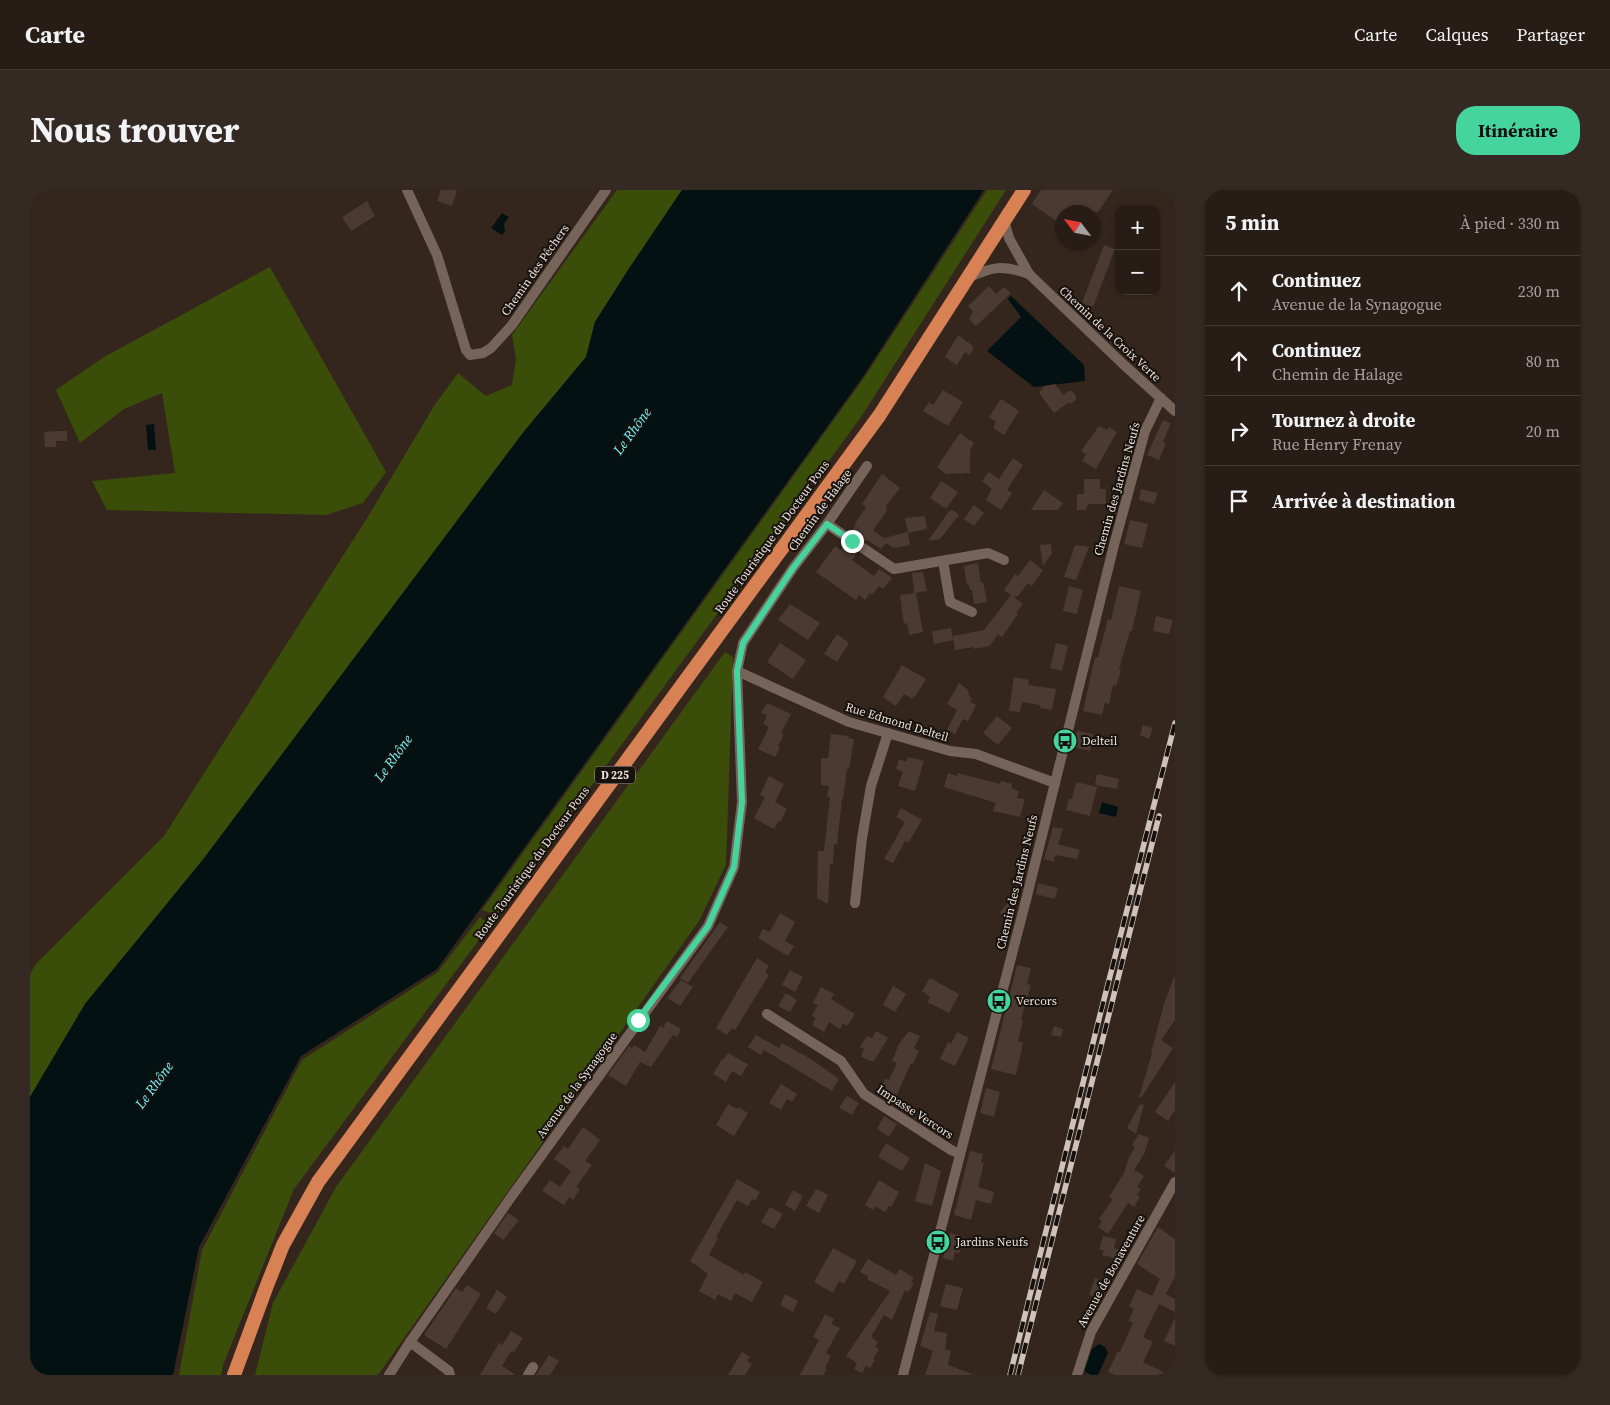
<!DOCTYPE html>
<html lang="fr">
<head>
<meta charset="utf-8">
<style>
  body { margin:0; font-family:"Source Serif 4",serif; background:#342923; color:#f1f3f6 }
  .controls { position:absolute; right:15px; top:15px; display:grid; overflow:hidden; border-radius:10px; box-shadow:0 1px 4px #0004 }
  .controls button { width:45px; height:45px; display:grid; place-items:center; padding:0; border:0; border-bottom:1px solid #443a35; background:#281c16; color:#f1f3f6; font:25px sans-serif }
  .compass { position:absolute; left:1025px; top:15px; width:45px; height:45px; border-radius:50%; background:#281c16; box-shadow:0 1px 4px #0004; rotate:302deg }
  .stop { position:absolute; width:15px; height:15px; margin:-11px; border:4px solid #46d49e; border-radius:50%; background:#fff }
  .stop.end { background:#46d49e; border-color:#fff; box-shadow:0 1px 5px #0008 }
  .list { margin:0; padding:0; list-style:none }
  h2 { display:flex; justify-content:space-between; align-items:center; height:65px; margin:0; padding:0 20px; font-size:21px }
  h2 small { font-size:16px; font-weight:400; color:#a5a1a1 }
  .list li { display:grid; grid-template-columns:32px 1fr auto; gap:15px; align-items:center; box-sizing:border-box; height:70px; padding:0 20px; border-top:1px solid #443a35 }
  .list b { display:block; font-size:19px; white-space:nowrap }
  .list p { margin:0; font-size:16px; white-space:nowrap; color:#a5a1a1 }
  .list em { font-size:16px; font-style:normal; color:#a5a1a1 }
  .icon { flex:none; width:28px; height:28px; fill:none; stroke:currentColor; stroke-width:2; stroke-linecap:round; stroke-linejoin:round }
  .map { position:relative; flex:none; width:1145px; height:1185px; overflow:hidden; border-radius:20px }
  header { display:flex; align-items:center; gap:30px; box-sizing:border-box; height:70px; padding:0 25px; background:#281c16; border-bottom:1px solid #443a35 }
  header strong { font-size:24px }
  nav { display:flex; gap:28px; margin-inline-start:auto; font-size:18px }
  .intro { display:flex; align-items:center; justify-content:space-between; box-sizing:border-box; height:120px; padding:0 30px }
  h1 { margin:0; font-size:35px }
  .button { padding:12px 22px; border-radius:20px; background:#46d49e; color:#111; font-size:18px; font-weight:700 }
  main { display:flex; gap:30px; padding:0 30px }
  aside { flex:1; background:#281c16; border-radius:20px; box-shadow:0 1px 4px #0004 }
  .map>svg:first-child { display:block }
  .green { fill:#3a4e0a }
  .water { fill:#031112 }
  .building { fill:#4a3a31 }
  .lines { fill:none; stroke-linecap:round; stroke-linejoin:round }
  .minor { stroke:#76645a; stroke-width:10 }
  .trunk { stroke:#d88154; stroke-width:14 }
  .rail-casing { stroke:#cdc2bc; stroke-width:5.5 }
  .rail { stroke:#17110d; stroke-width:4; stroke-dasharray:11; stroke-linecap:butt }
  .route { stroke:#46d49e; stroke-width:6 }
  .labels { text-anchor:middle; dominant-baseline:central; stroke-width:4; stroke-linejoin:round; paint-order:stroke }
  .shield { fill:#17110d; stroke:#aca39e; stroke-width:1 }
  .shield-label { font-size:11px; font-weight:bold; fill:#ece2dc }
  .street-label { font-size:12px; fill:#ece2dc; stroke:#17110d }
  .poi-label { font-size:12px; fill:#ece2dc; stroke:#17110d; text-anchor:start }
  .water-label { font-size:14px; font-style:italic; fill:#73f2fb; stroke:#17110d }
</style>
</head>
<body>
<header>
<strong>Carte</strong>
<nav><a>Carte</a><a>Calques</a><a>Partager</a></nav>
</header>
<div class="intro"><h1>Nous trouver</h1><a class="button">Itinéraire</a></div>
<main>
<div class="map">
<svg width="1145" height="1185" viewBox="0 0 1145 1185">
  <rect width="100%" height="100%" fill="#35261d"/>
  <g class="green">
    <path d="M587,0H652L598,80L565,132L556,167L492,244L175,667L55,814L0,907V785L5,775L134,646L339,325L404,216L428,183L456,206L482,195L486,169L482,145Z"/>
    <path d="M957,0H976L831,227L467,725L452,720L834,188Z"/>
    <path d="M240,77L356,282L333,313L296,325L77,320L62,291L145,283L132,203L94,219L50,253L26,200L74,167Z"/>
    <path d="M695,462L703,467L696,675L669,731L348,1185H225L243,1113L306,997Z"/>
    <path d="M450,727L460,735L264,999L193,1175L191,1185H149L172,1060L272,870L408,782Z"/>
  </g>
  <g class="water">
    <path d="M652,0H954L832,188L407,779L271,866L169,1057L143,1185H0V907L55,814L175,667L492,244L556,167L565,132L598,80Z"/>
    <path d="M472,23L479,27L474,34L475,41L472,45L461,38Z"/>
    <path d="M981,106L1054,175L1055,191L1004,197L957,161L991,127L978,109Z"/>
    <path d="M124,234L126,260H118L116,235Z"/>
    <path d="M1072,612L1088,617L1086,627L1069,623Z"/>
    <path d="M1069,1154L1075,1157L1078,1163L1068,1185H1062L1055,1182V1179L1062,1159Z"/>
  </g>
  <g class="building">
    <path d="M411,0H427L422,16L407,11Z"/>
    <path d="M1011,0H1083L1068,22H1032V35L1002,14Z"/>
    <path d="M337,11L345,26L321,41L312,27Z"/>
    <path d="M1074,55L1085,59L1063,117L1052,113Z"/>
    <path d="M959,96L966,104L974,97L981,103L946,136L939,129L943,122L938,116Z"/>
    <path d="M928,145L943,156V160L940,165L935,162L927,175L915,167Z"/>
    <path d="M1025,194L1035,207L1034,205L1038,201H1042L1046,206V210L1040,214L1039,212L1024,223L1009,203L1014,196Z"/>
    <path d="M913,200L933,212L918,236L893,221L899,212L903,215Z"/>
    <path d="M971,209L989,221L974,245L963,238L966,232L959,227Z"/>
    <path d="M1133,230L1141,233L1133,252L1136,253L1129,270L1117,265Z"/>
    <path d="M1069,236L1077,240L1079,237L1087,242L1066,279L1052,271L1056,264L1051,261Z"/>
    <path d="M26,241H37V251H26V257H15L14,242Z"/>
    <path d="M930,243L944,253L940,260V283L916,284L907,277Z"/>
    <path d="M983,268L993,275L977,300L982,303L971,320L956,310L962,299L952,291L959,282L969,289Z"/>
    <path d="M852,284L870,298L856,316L857,321L843,340L854,348L878,342L875,328L895,326L897,339L878,343L880,355L864,358L856,353L851,359L837,350L835,352L822,342L825,335H824L836,317L832,314Z"/>
    <path d="M1054,289H1070V299H1076V314H1058L1056,320H1047V304H1054Z"/>
    <path d="M911,291L928,302L916,319L900,308Z"/>
    <path d="M1111,299L1128,303L1124,314L1109,310Z"/>
    <path d="M1014,300L1033,313L1028,320H1001Z"/>
    <path d="M944,315L954,323L944,336L934,329Z"/>
    <path d="M923,320L929,325L910,349L898,351L919,321Z"/>
    <path d="M1100,330L1118,334L1112,358L1094,354Z"/>
    <path d="M815,354L827,363L822,370L844,386L849,379L862,388L853,399L849,396L842,405L840,403L835,410L829,405L826,410L786,382L805,356L811,360Z"/>
    <path d="M1021,354L1022,363L1013,376L1010,355Z"/>
    <path d="M1045,355L1059,357L1046,390L1034,387Z"/>
    <path d="M1000,370L1013,380L1002,396L998,393L988,406L983,407L974,400L985,384L988,386Z"/>
    <path d="M948,373L951,393L953,392L957,412L944,414L942,400H940L939,395H937L934,376Z"/>
    <path d="M893,382L897,401L884,403L882,383Z"/>
    <path d="M1039,396L1053,400L1047,424L1033,421Z"/>
    <path d="M1089,396L1111,401L1102,441H1100L1089,479L1091,480L1086,496L1083,495L1079,514L1075,513L1072,525L1053,521L1065,467H1068L1078,429L1081,430Z"/>
    <path d="M886,403L893,442L879,445L877,433L874,434L870,405Z"/>
    <path d="M981,405L993,414L986,423L988,424L972,447L968,444L960,456L944,459V457L925,460L923,446L954,440Z"/>
    <path d="M760,414L790,433L778,450L748,430Z"/>
    <path d="M1126,426L1143,430L1139,444L1123,441Z"/>
    <path d="M921,438L923,450L904,454L902,441Z"/>
    <path d="M807,444L819,453L807,472L794,464Z"/>
    <path d="M750,453L776,470L763,489L737,472Z"/>
    <path d="M1026,453L1038,456L1032,481L1020,478Z"/>
    <path d="M872,475L896,489L885,507L884,506L882,509L874,504L866,516L853,507Z"/>
    <path d="M984,487L999,490L998,495L1026,499L1022,520L1010,518V515L992,512L990,522L979,521Z"/>
    <path d="M929,493L938,500L939,506L942,508L940,512L946,515L938,531L933,529L925,544L917,540L927,520L917,514Z"/>
    <path d="M737,513L761,524L751,543L754,544L748,556L750,557L745,567L728,559L739,537L733,534L737,525L731,523Z"/>
    <path d="M967,526L982,538L968,555L953,543Z"/>
    <path d="M1113,535L1123,538L1119,549L1110,545Z"/>
    <path d="M1047,541L1063,544L1060,561L1043,557Z"/>
    <path d="M801,544L819,546L818,548L824,549L819,579H817L813,609H812L807,654H804L803,674H800L798,714L787,708L788,661H794L800,607H797L799,596L791,595V568H798Z"/>
    <path d="M878,567L894,571L885,601L868,596L873,582L866,579L869,569L876,572Z"/>
    <path d="M918,583L927,586L928,583L970,594L971,591L982,594L981,598L989,601L987,608L995,609L990,627L963,621L966,613L914,597Z"/>
    <path d="M1067,584L1089,589L1087,599L1065,595Z"/>
    <path d="M739,586L754,594L745,612L757,619L750,632L749,631L744,639L724,628L735,607L730,605Z"/>
    <path d="M1046,592L1067,597L1060,626L1036,620L1039,608L1042,609Z"/>
    <path d="M871,618L892,630L878,653L875,651L863,673L854,669L875,632L866,627Z"/>
    <path d="M1023,637L1033,639L1028,654L1050,660L1047,669L1025,665L1024,672L1014,669Z"/>
    <path d="M1008,693L1028,698L1025,709L1006,704Z"/>
    <path d="M977,714L985,717L982,728L969,723Z"/>
    <path d="M750,723L765,732L755,751L764,756L758,766L728,748L733,739L740,742Z"/>
    <path d="M690,732L698,737L658,793L650,788Z"/>
    <path d="M727,768L739,776L735,782L739,785L705,840L702,838L697,845L686,838Z"/>
    <path d="M987,775L1001,778L997,794L1001,795L991,829L993,830L988,851L993,853L986,885L961,879Z"/>
    <path d="M760,780L773,787L765,802L752,795Z"/>
    <path d="M1144,787H1145V830L1131,850L1143,858L1111,908L1109,907L1122,863H1121L1134,814Z"/>
    <path d="M900,788L929,804L919,823L897,812L900,807L892,801Z"/>
    <path d="M651,790L663,797L650,816L637,808Z"/>
    <path d="M863,796L876,804L865,822L853,815Z"/>
    <path d="M791,797L804,804L801,809L825,824L817,836L813,833L810,839L799,832L794,842L782,835L786,828L782,826L788,815L783,813Z"/>
    <path d="M756,803L767,810L760,822L748,816Z"/>
    <path d="M637,831L651,839L647,847L643,845L621,877L610,872L596,896L578,885L599,856L602,858L604,855L615,862L630,836L633,838Z"/>
    <path d="M1024,836L1033,839L1031,847L1021,845Z"/>
    <path d="M846,841L858,848L844,871H840L831,866L834,859L830,857L837,846L842,848Z"/>
    <path d="M879,841L890,846L884,858L889,861L883,874L881,873L877,882L866,907L850,901L855,889L859,890L867,873L862,871L869,854Z"/>
    <path d="M927,842L939,848L925,876L910,869L918,852L921,854Z"/>
    <path d="M726,845L749,858L752,853L781,869L809,889L802,901L734,860L731,865L718,857Z"/>
    <path d="M698,863L718,874L711,886L702,881L696,892L683,884L692,869L693,870Z"/>
    <path d="M1145,892V920L1138,931L1125,922Z"/>
    <path d="M751,894L767,904L762,912L757,909L751,920L739,913Z"/>
    <path d="M956,898L970,902L964,927L950,923Z"/>
    <path d="M817,906L829,913L822,925L809,918Z"/>
    <path d="M698,914L707,919L708,917L718,923L704,946L686,935Z"/>
    <path d="M1110,914L1114,915L1106,944L1097,938Z"/>
    <path d="M854,926L867,934L859,947L847,939Z"/>
    <path d="M553,937L570,950L555,971L562,975L546,997L550,999L543,1010L539,1007L534,1015L512,1001L520,990L530,997L541,981L524,969L534,956L538,959Z"/>
    <path d="M1109,944L1119,948L1114,964L1104,980L1114,986L1107,997L1111,999L1107,1005L1110,1007L1104,1017L1098,1013L1078,1044L1068,1037L1072,1031L1069,1029L1083,1009L1079,1007L1094,983L1099,967L1105,957L1102,955Z"/>
    <path d="M856,953L880,968L872,981L848,967Z"/>
    <path d="M1145,960V983L1134,976Z"/>
    <path d="M940,961L953,964L951,973H954L948,997L964,1002L961,1014L946,1010L941,1030L924,1025Z"/>
    <path d="M895,973L911,981L902,1016L885,1011Z"/>
    <path d="M707,989L730,1002L725,1011L722,1009L718,1016L707,1010L686,1047L688,1048L679,1065L714,1085L715,1082L733,1092L722,1112L705,1103L701,1111L688,1104L685,1110L669,1101L678,1084L660,1071Z"/>
    <path d="M849,990L869,1002L861,1017L859,1016L855,1022L845,1016L843,1020L835,1015Z"/>
    <path d="M786,999L798,1005L789,1023L776,1016Z"/>
    <path d="M763,1000L773,1006L765,1021L755,1015Z"/>
    <path d="M740,1017L753,1024L744,1039L731,1032Z"/>
    <path d="M478,1023L489,1030L473,1050L464,1043Z"/>
    <path d="M1128,1037L1145,1049V1087L1136,1104L1145,1109V1122L1129,1114L1113,1147L1123,1152L1113,1172L1139,1185H1085L1078,1182L1088,1161L1090,1162L1103,1133L1098,1131L1104,1119L1099,1116L1107,1099L1122,1106L1130,1089L1107,1074Z"/>
    <path d="M920,1043L934,1047L929,1064L925,1062L923,1071L913,1068Z"/>
    <path d="M1073,1046L1086,1049L1084,1058L1090,1060L1087,1069L1072,1065L1074,1061L1069,1059Z"/>
    <path d="M803,1058L827,1071L814,1094L809,1091L803,1103L784,1092Z"/>
    <path d="M838,1069L866,1085L870,1079L884,1088L881,1092L884,1094L878,1102L875,1100L862,1130L854,1125L841,1147L848,1152L845,1157L849,1159L843,1169L845,1170L840,1178L836,1176L832,1183L824,1179L827,1173L816,1166L860,1101L837,1089L838,1086L830,1082Z"/>
    <path d="M1065,1088L1077,1094L1068,1110L1059,1105Z"/>
    <path d="M916,1094L933,1098L927,1120L910,1116Z"/>
    <path d="M437,1095L451,1104L416,1159L394,1145L426,1098L432,1102Z"/>
    <path d="M467,1100L477,1107L466,1124L456,1118Z"/>
    <path d="M755,1104L768,1111L763,1122L750,1115Z"/>
    <path d="M900,1122L908,1124L904,1141L917,1143L915,1159L921,1161L918,1175L942,1184L941,1185H895L903,1161L890,1156Z"/>
    <path d="M795,1124L804,1129L801,1134L810,1138L796,1163L801,1166L795,1178L797,1179L793,1185H770L789,1150L783,1147Z"/>
    <path d="M1145,1128V1156L1134,1151Z"/>
    <path d="M481,1141L493,1148L484,1162L481,1161L472,1176L486,1185H450L469,1153L472,1155Z"/>
    <path d="M712,1162L720,1167L717,1171L722,1174L715,1185H698Z"/>
    <path d="M519,1165L529,1171L520,1185H506Z"/>
  </g>
  <g class="lines">
    <g class="minor">
      <path d="M377,0L407,65L436,160L440,165L453,163L461,158L482,135L576,0"/>
      <path d="M974,30L979,48L999,84L1093,174L1145,221"/>
      <path d="M938,88C963,76 973,75 999,84"/>
      <path d="M797,334L864,379L958,363L974,370"/>
      <path d="M913,371L920,412L942,422"/>
      <path d="M707,481L819,532L920,561L946,564L1025,593"/>
      <path d="M825,713L832,648L841,596L858,543"/>
      <path d="M737,824L811,871L834,904L921,960L930,964"/>
      <path d="M380,1152L419,1181L420,1185"/>
      <path d="M359,1185L380,1152L479,1010L678,736L704,677L712,612L707,481L713,453L763,378L797,334L837,276"/>
      <path d="M498,1185L503,1177"/>
      <path d="M873,1185L996,710L1084,355L1115,241L1131,208"/>
      <path d="M1047,1185L1061,1142L1145,992"/>
    </g>
    <path class="trunk" d="M204,1185L236,1098L253,1055L288,992L849,226L994,0"/>
    <defs>
      <g id="rail">
        <path d="M980,1185L1069,829L1145,533"/>
        <path d="M988,1185L1129,626"/>
      </g>
    </defs>
    <use href="#rail" class="rail-casing"/>
    <use href="#rail" class="rail"/>
  </g>
  <g class="lines">
    <path class="route" d="M608,830L678,736L704,677L712,612L707,481L713,453L763,378L797,334L822,351"/>
  </g>
  <defs>
    <symbol id="bus-disc" viewBox="-11 -11 22 22"><circle r="9.5" fill="#46d49e" stroke="#17110d"/><path d="M-5-6H5V4H4V6H2V4H-2V6H-4V4H-5ZM-3.5-4V0h7V-4ZM-3.5 1.2v1.5H-2V1.2ZM2 1.2v1.5H3.5V1.2Z" fill="#111"/></symbol>
  </defs>
  <g fill-rule="evenodd">
    <use href="#bus-disc" x="1021" y="537" width="28" height="28"/>
    <use href="#bus-disc" x="955" y="797" width="28" height="28"/>
    <use href="#bus-disc" x="894" y="1038" width="28" height="28"/>
  </g>
  <g class="labels">
    <rect class="shield" x="565" y="576.5" width="40" height="17" rx="4"/>
    <g class="shield-label">
      <text x="585" y="585">D 225</text>
    </g>
    <g class="street-label">
      <text transform="translate(505 80) rotate(-55)">Chemin des Pêchers</text>
      <text transform="translate(1080 144) rotate(43)">Chemin de la Croix Verte</text>
      <text transform="translate(1087 299) rotate(-74)">Chemin des Jardins Neufs</text>
      <text transform="translate(790 320) rotate(-54)">Chemin de Halage</text>
      <text transform="translate(742 347) rotate(-54)">Route Touristique du Docteur Pons</text>
      <text transform="translate(867 532) rotate(17)">Rue Edmond Delteil</text>
      <text transform="translate(502 673) rotate(-54)">Route Touristique du Docteur Pons</text>
      <text transform="translate(987 692) rotate(-76)">Chemin des Jardins Neufs</text>
      <text transform="translate(547 895) rotate(-54)">Avenue de la Synagogue</text>
      <text transform="translate(885 922) rotate(33)">Impasse Vercors</text>
      <text transform="translate(1081 1081) rotate(-61)">Avenue de Bonaventure</text>
    </g>
    <g class="poi-label">
      <text x="1052" y="551">Delteil</text>
      <text x="986" y="811">Vercors</text>
      <text x="926" y="1052">Jardins Neufs</text>
    </g>
    <g class="water-label">
      <text transform="translate(602 241) rotate(-54)">Le Rhône</text>
      <text transform="translate(363 568) rotate(-54)">Le Rhône</text>
      <text transform="translate(124 895) rotate(-54)">Le Rhône</text>
    </g>
  </g>
</svg>
<div class="controls">
<button>+</button>
<button>−</button>
</div>
<svg class="compass" viewBox="-18 -18 36 36"><path d="M0-13l5 13h-10z" fill="#e53935"/><path d="M0 13l5-13h-10z" fill="#a5a1a1"/></svg>
<div class="stop" style="left:608px;top:830px"></div>
<div class="stop end" style="left:822px;top:351px"></div>
</div>
<aside>
<h2>5 min<small>À pied · 330 m</small></h2>
<ul class="list">
<li><svg class="icon" aria-label="ahead" viewBox="0 0 24 24"><path d="M12 20V5M6 11l6-6 6 6"/></svg><div><b>Continuez</b><p>Avenue de la Synagogue</p></div><em>230 m</em></li>
<li><svg class="icon" aria-label="ahead" viewBox="0 0 24 24"><path d="M12 20V5M6 11l6-6 6 6"/></svg><div><b>Continuez</b><p>Chemin de Halage</p></div><em>80 m</em></li>
<li><svg class="icon" aria-label="right" viewBox="0 0 24 24"><path d="M7 20v-9h11M14 6l5 5-5 5"/></svg><div><b>Tournez à droite</b><p>Rue Henry Frenay</p></div><em>20 m</em></li>
<li><svg class="icon" aria-label="arrive" viewBox="0 0 24 24"><path d="M6 21V4h12l-3 4 3 4H6"/></svg><div><b>Arrivée à destination</b></div></li>
</ul>
</aside>
</main>
</body>
</html>
